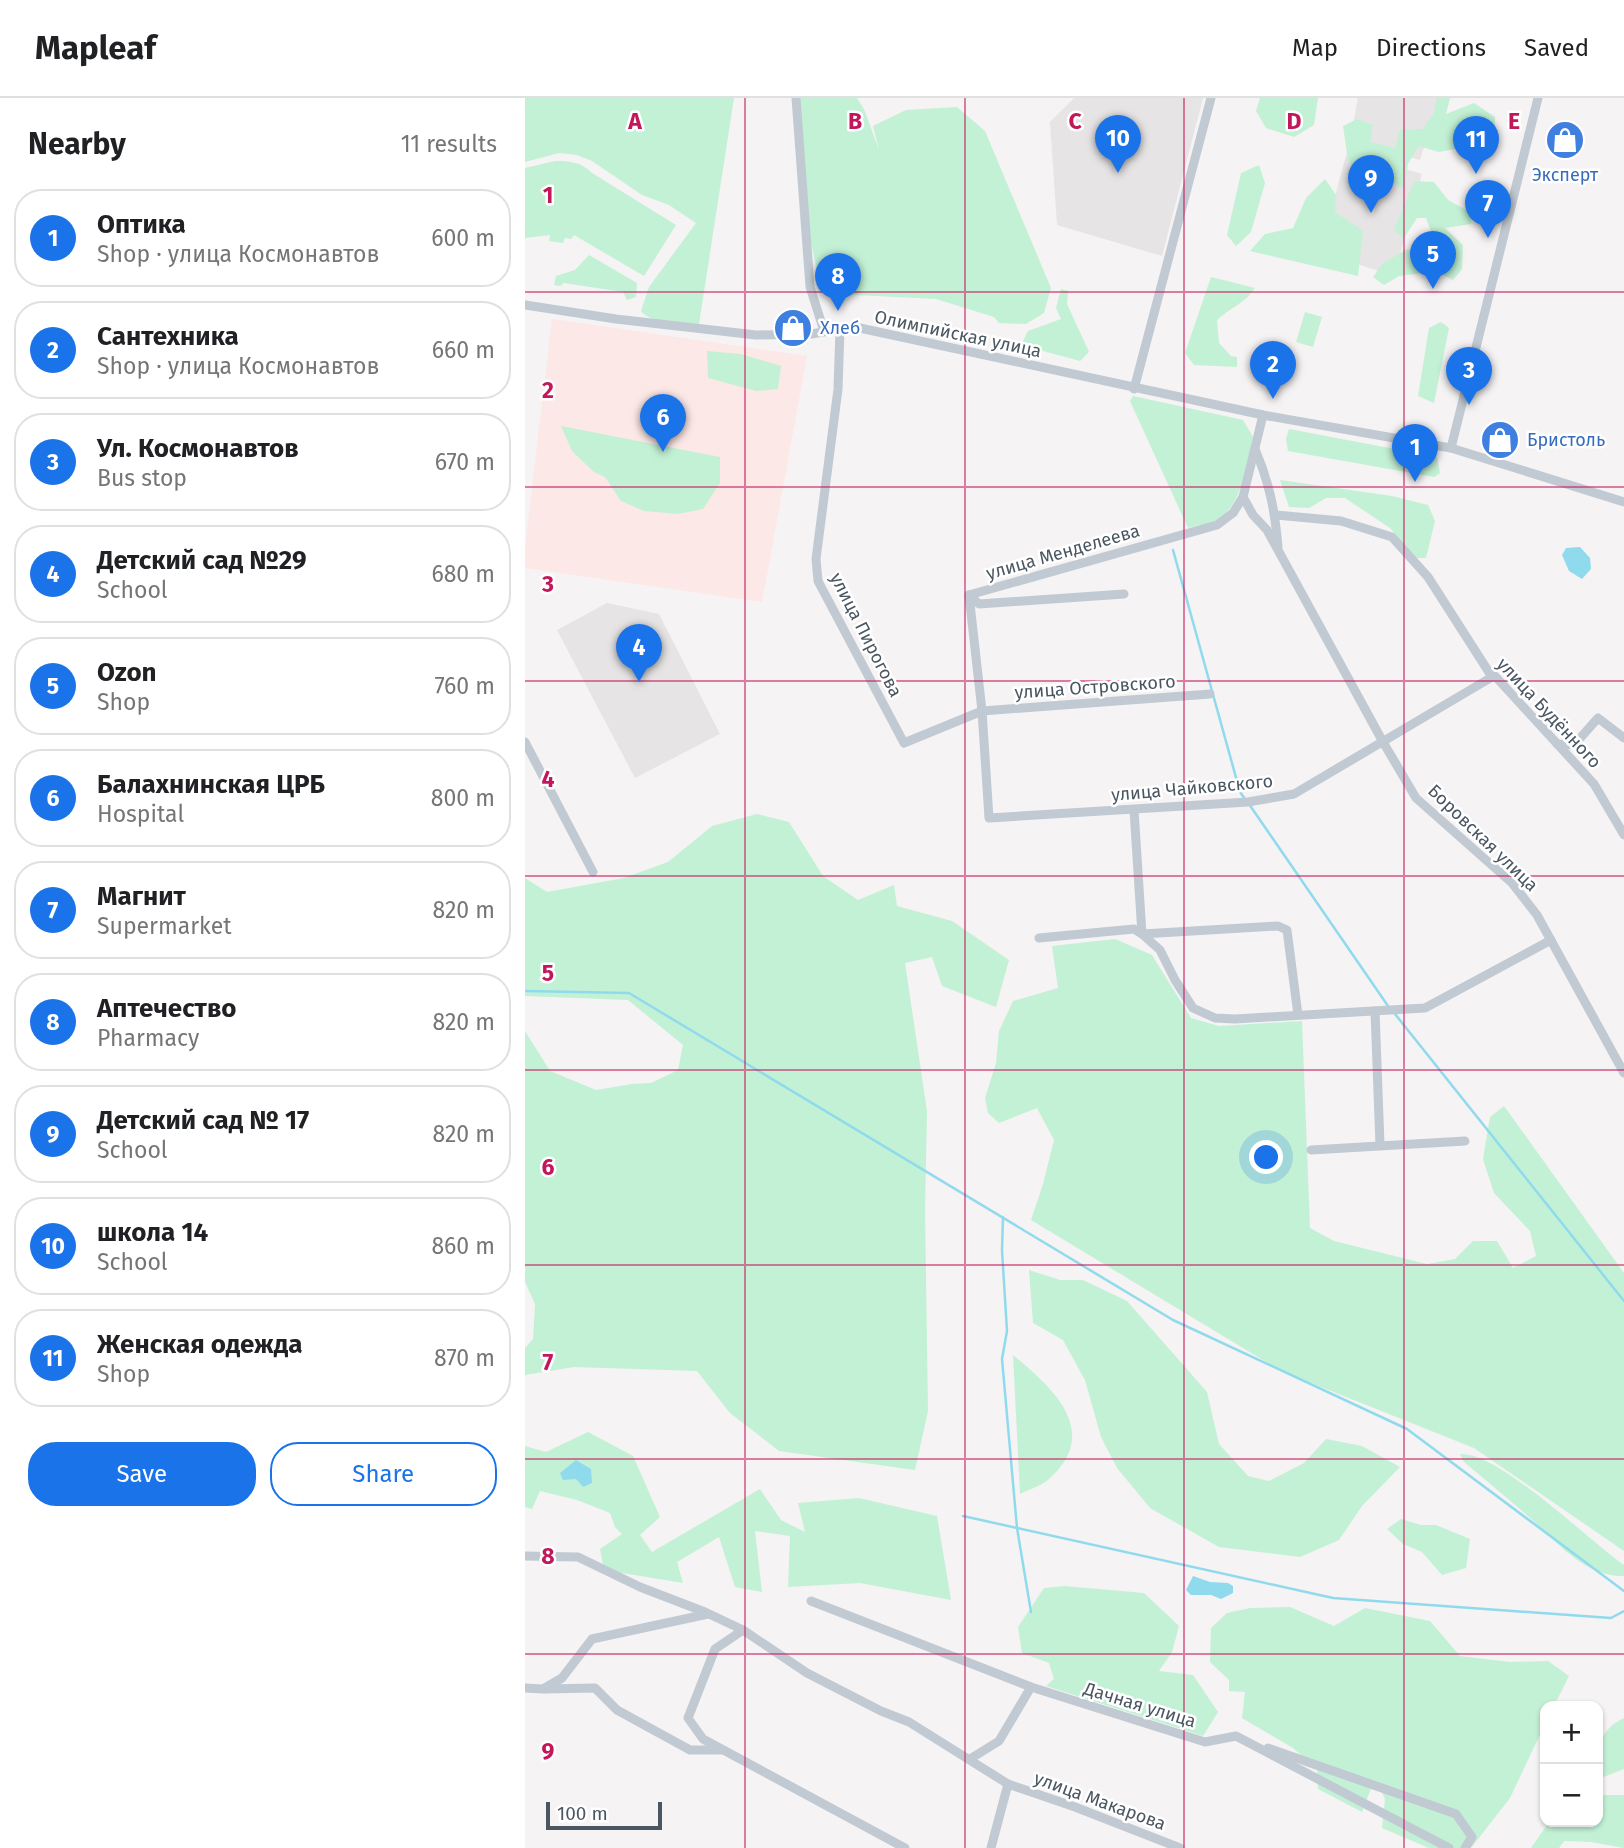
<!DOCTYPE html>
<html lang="en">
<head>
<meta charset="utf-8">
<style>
  body { margin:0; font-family:"Fira Sans",sans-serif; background:#f2f2f2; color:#202124 }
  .controls { position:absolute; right:21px; bottom:21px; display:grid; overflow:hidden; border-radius:14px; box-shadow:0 2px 5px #0004 }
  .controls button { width:63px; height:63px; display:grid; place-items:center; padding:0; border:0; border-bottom:2px solid #e0e0e0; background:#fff; color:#202124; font:35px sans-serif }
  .scale { position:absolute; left:21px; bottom:18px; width:116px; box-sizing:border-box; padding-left:7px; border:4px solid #4a5661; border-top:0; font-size:19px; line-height:24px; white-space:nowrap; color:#4a5661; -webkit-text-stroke:5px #fff; paint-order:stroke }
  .you { position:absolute; left:742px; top:1060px; width:24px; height:24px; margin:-18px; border:5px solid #fff; border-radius:50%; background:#1a73e8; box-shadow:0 0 0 10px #1a73e833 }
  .badge { display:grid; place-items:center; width:46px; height:46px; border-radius:50%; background:#1a73e8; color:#fff; font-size:23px; font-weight:700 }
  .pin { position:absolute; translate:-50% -58px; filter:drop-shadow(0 2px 4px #0008) }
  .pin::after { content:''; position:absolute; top:37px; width:24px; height:21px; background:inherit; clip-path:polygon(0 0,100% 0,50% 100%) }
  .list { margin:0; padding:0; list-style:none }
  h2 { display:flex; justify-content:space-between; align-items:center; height:91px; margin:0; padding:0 28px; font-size:30px }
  h2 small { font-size:23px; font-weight:400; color:#757577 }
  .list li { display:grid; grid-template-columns:46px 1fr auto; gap:21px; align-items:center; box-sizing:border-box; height:98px; margin:0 14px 14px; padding:0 14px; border:2px solid #e0e0e0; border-radius:28px }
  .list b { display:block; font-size:26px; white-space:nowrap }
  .list p { margin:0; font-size:23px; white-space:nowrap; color:#757577 }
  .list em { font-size:23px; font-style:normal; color:#757577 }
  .actions { display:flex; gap:14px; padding:21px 28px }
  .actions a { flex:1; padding:16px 0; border:2px solid #1a73e8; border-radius:28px; text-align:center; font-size:24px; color:#1a73e8 }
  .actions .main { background:#1a73e8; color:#fff }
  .map { position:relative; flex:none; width:1099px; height:1750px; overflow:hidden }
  header { display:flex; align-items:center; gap:42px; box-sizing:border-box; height:98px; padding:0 35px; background:#fff; border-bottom:2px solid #e0e0e0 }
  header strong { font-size:33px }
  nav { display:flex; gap:38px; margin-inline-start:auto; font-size:24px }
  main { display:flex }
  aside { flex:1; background:#fff }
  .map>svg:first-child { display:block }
  .education { fill:#e6e4e5 }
  .medical { fill:#fce8e6 }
  .green { fill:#c3f1d5 }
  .water { fill:#90daee }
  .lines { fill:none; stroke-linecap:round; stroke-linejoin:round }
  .stream { stroke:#90daee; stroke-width:2.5 }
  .minor { stroke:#c1cad2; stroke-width:9 }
  .grid { fill:none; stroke:#c2185b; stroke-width:2; stroke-opacity:0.55 }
  .labels { text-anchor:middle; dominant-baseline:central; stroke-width:5; stroke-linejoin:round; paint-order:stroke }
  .shop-label { font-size:18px; fill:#366cbe; stroke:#fff; text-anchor:start }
  .street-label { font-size:18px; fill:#4a5661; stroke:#fff }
  .grid-label { font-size:23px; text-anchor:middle; font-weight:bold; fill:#c2185b; stroke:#fff; stroke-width:5; stroke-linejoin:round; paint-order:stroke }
</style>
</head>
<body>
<header>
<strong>Mapleaf</strong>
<nav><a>Map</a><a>Directions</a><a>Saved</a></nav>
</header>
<main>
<aside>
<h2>Nearby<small>11 results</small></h2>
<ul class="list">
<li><span class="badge">1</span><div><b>Оптика</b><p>Shop · улица Космонавтов</p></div><em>600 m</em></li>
<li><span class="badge">2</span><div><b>Сантехника</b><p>Shop · улица Космонавтов</p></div><em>660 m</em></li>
<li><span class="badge">3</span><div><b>Ул. Космонавтов</b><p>Bus stop</p></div><em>670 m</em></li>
<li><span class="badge">4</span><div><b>Детский сад №29</b><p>School</p></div><em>680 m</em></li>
<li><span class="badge">5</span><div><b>Ozon</b><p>Shop</p></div><em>760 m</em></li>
<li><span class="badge">6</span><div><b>Балахнинская ЦРБ</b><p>Hospital</p></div><em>800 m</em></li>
<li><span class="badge">7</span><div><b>Магнит</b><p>Supermarket</p></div><em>820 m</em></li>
<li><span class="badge">8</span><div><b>Аптечество</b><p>Pharmacy</p></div><em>820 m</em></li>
<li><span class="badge">9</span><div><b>Детский сад № 17</b><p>School</p></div><em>820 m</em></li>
<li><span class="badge">10</span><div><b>школа 14</b><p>School</p></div><em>860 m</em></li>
<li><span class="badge">11</span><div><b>Женская одежда</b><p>Shop</p></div><em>870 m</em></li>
</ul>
<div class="actions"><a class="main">Save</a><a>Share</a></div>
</aside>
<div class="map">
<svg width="1099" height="1750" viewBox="0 0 1099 1750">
  <rect width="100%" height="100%" fill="#f5f3f3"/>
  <g class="education">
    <path d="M549,0H678L637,158L532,127L525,24Z"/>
    <path d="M833,0H914L895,62L825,43Z"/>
    <path d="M822,54L897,76L869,178L795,154Z"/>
    <path d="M82,505L134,516L195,636L110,680L32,532Z"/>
  </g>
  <path class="medical" d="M27,221L282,258L237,504L0,470V450Z"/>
  <g class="green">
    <path d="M0,0H209L174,226C158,225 126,226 116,213L124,189L171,125L144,107L117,97L67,63L52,57L34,55L0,64Z"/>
    <path d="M273,0H332L339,11L354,52L348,28L381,12L432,9L460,33L526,190L519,215L501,226L474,225L469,219L411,201L311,196L296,188L283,133Z"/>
    <path d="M735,0H793L789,27L769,39L741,30L731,13Z"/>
    <path d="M912,0H925L921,16L949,5L970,19L969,54L930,51L914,54L893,48L883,66L879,91L860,80L830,74L823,62L818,28L832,21L848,27L845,44L870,50L875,32L898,31L909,15Z"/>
    <path d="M30,63C46,63 56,64 67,75L151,127L119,178L49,137L46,141L40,140L38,145L24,143L25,137L0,140V70Z"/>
    <path d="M734,67L740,85L726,134L711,148L702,137L716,75Z"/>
    <path d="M800,81L811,97L810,114L838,133L833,178L725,153L740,136L768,130L781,100Z"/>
    <path d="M889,83L909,84L923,102L947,115L946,126L920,130L938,147L937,171L928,182L918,177L924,163L915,160L907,174L874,178L859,187L848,179L857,166L882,151L893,156L908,139L901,120H892L879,140L869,132Z"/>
    <path d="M64,157L112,185L111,199L102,202L98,194L39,185L35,188L29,187L31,178L50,172Z"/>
    <path d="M686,179L730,190C720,205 705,210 692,222L694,245L706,258L712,259V269L669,267L660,255Z"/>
    <path d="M536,191L543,193L542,206L564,254L555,263L496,247L503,233L536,221L531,210Z"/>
    <path d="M780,214L797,219L788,249L771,244Z"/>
    <path d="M916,224L924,230L909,305L893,298L904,230Z"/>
    <path d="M182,253L216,256L256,268L253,291L231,293L183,280Z"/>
    <path d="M608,298L718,322L728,339C722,366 717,410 690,423C682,427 672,427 663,430L605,303Z"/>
    <path d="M36,328L195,359V385L178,411L153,416L119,413L96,403L80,379L69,374L47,353Z"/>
    <path d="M764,331L912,359L915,375L909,379L763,353L761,341Z"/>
    <path d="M755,382L867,398L903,407L910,423L901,460H891L865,430L820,400H801L784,410L764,409Z"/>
    <path d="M232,716L264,724L298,778L333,802L369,787L372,808L427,823L484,862L471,909L417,888L407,859L380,865L402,1013L400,1113L403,1313L390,1372L254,1353L205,1315L172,1273L49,1269L0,1277V1250L8,1241L10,1206L0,1184V933L25,973L71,992L107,986L126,985L153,972L158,947L103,902L0,898V780L22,794L99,780L143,764L187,728Z"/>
    <path d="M590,841L627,857L666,920L694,928L777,923L785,1130L809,1143L902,1166L930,1161L948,1143H972L988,1170L1011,1158L1005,1133L969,1095L958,1061L965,1019L979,1008L1099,1175V1453L949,1350L756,1273L506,1122L518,1086L529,1042L512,1010L474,1025L463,1015L460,1000L471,965L474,933L488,903L533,890L527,848Z"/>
    <path d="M504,1172L535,1182H558L602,1203L682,1294L694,1346L723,1378L744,1383L779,1365L801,1341L837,1348L875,1369L837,1408L814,1442L775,1459L694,1449L625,1410L592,1370L576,1339L560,1282L538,1242L508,1225Z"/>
    <path d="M488,1257C528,1290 577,1334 524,1381C517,1388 504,1391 495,1396Z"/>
    <path d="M63,1334L108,1358L135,1419L115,1437L127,1454L235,1391L256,1422L280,1434L273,1405L334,1400L412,1418L426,1502L335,1485L263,1489L265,1438L230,1433L237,1494L210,1489L194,1439L152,1464L158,1485L79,1472L75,1451L97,1436L90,1429L85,1415L52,1402L15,1393L7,1411L0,1409V1348L21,1354Z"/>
    <path d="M935,1356C973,1353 1064,1443 1099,1467V1478C1056,1479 1028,1438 997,1413C978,1396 958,1380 939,1364Z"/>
    <path d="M876,1421L896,1427H911L945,1441L941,1470L917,1477L897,1454L878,1446L862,1431Z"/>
    <path d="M539,1488L619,1495L654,1528L647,1554L634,1573L668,1577L693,1614L678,1638L521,1588L529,1581L524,1565L497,1555L493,1529L519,1490Z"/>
    <path d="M765,1509L809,1528L840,1510L905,1523L935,1558L985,1564L1023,1563L1044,1578L1029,1608H1020V1626L985,1700L946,1750H904L857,1730L860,1701L852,1685L845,1693L837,1714L793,1691L792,1671L768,1650L717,1620L720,1594L704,1593V1582L685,1564L686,1530L702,1515L725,1510Z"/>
    <path d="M1099,1620V1671L1073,1681C1073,1654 1070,1634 1099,1620Z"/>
    <path d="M1073,1697H1099V1750L1066,1744L1039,1743L1034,1750H1006L1024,1724H1073Z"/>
  </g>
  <g class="water">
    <path d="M1055,449L1065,460L1066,471L1057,481L1044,473L1037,457L1041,450Z"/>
    <path d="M51,1362L66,1371L67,1385L58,1389L51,1381L38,1382L35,1375Z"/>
    <path d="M668,1478L685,1484L703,1485L708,1488V1495L696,1501L686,1497H666L661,1492Z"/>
  </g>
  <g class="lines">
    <g class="stream">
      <path d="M648,452L715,694L720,701"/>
      <path d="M724,706L863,908"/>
      <path d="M1,893L104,895L648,1222L882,1331L1099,1493"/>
      <path d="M870,916L1099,1203"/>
      <path d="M478,1119L477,1152L482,1233L477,1261L492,1430L506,1514"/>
      <path d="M438,1418L808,1500L1086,1520L1099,1513"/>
    </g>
    <g class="minor">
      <path d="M271,0L285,189L299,233"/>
      <path d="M0,207L91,221L231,237L286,236L330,229L738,317L926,350L1099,404"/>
      <path d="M315,231L313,291L291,461L293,483L379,645L457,613L685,596"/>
      <path d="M609,291L686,0"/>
      <path d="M738,317L718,399L728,417L742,432L858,644L891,700L987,785L1012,817L1099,975"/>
      <path d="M926,350L1013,0"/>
      <path d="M730,351C744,384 750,412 753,449"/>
      <path d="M751,417L816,423L867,439L903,479L967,579L970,578L1069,686L1099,737"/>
      <path d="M444,497L457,613L464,720L723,704L769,696L967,579"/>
      <path d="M444,497L692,427L708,415L718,399"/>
      <path d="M444,497L454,506L599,496"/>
      <path d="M0,644L68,774"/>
      <path d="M1032,646L1049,647L1073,620L1099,640"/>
      <path d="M609,712L617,836L635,852L650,882L668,910L690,920L710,921L900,910L1026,842"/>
      <path d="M514,840L609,831L617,836L753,828L762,832L773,917"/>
      <path d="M850,913L855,1047"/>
      <path d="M786,1052L940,1043"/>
      <path d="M0,1458L53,1459L115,1489L180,1514L218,1532L282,1575L356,1613L384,1624L483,1686L550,1709L655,1750"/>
      <path d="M286,1503L506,1589L680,1644L711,1638L924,1750"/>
      <path d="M218,1532L190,1551L163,1620L178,1641L380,1750"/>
      <path d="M0,1590L18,1591L37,1580L67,1541L183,1516"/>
      <path d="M20,1591L70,1590L92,1612L165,1652H196"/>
      <path d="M743,1650L931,1716L947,1739L940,1750"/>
      <path d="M445,1661L474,1643L506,1589"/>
      <path d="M466,1750L483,1686"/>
    </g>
  </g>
  <path class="grid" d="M220,0V1750M440,0V1750M659,0V1750M879,0V1750M0,194H1099M0,389H1099M0,583H1099M0,778H1099M0,972H1099M0,1167H1099M0,1361H1099M0,1556H1099"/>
  <defs>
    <symbol id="shop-disc" viewBox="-11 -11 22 22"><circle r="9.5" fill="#3f7fe0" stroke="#fff"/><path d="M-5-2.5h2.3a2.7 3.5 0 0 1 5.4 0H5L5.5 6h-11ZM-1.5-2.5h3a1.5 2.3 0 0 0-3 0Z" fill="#fff"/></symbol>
  </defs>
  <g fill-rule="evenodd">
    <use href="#shop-disc" x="1018" y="20" width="44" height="44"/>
    <use href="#shop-disc" x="246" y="208" width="44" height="44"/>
    <use href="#shop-disc" x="953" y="320" width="44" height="44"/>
  </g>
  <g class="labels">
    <g class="shop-label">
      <text x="1040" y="77" text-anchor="middle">Эксперт</text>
      <text x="295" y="230">Хлеб</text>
      <text x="1002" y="342">Бристоль</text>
    </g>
    <g class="street-label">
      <text transform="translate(433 236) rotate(12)">Олимпийская улица</text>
      <text transform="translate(538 454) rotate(-16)">улица Менделеева</text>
      <text transform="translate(341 537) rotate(63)">улица Пирогова</text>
      <text transform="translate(570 589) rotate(-4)">улица Островского</text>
      <text transform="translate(1024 615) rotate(47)">улица Будённого</text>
      <text transform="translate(667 690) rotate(-5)">улица Чайковского</text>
      <text transform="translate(958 740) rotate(44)">Боровская улица</text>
      <text transform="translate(615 1607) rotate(17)">Дачная улица</text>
      <text transform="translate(575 1703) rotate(20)">улица Макарова</text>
    </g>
  </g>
  <g class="grid-label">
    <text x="110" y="31">A</text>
    <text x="330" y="31">B</text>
    <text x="550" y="31">C</text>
    <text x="769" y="31">D</text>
    <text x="989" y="31">E</text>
    <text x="23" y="105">1</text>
    <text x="23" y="300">2</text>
    <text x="23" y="494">3</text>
    <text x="23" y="689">4</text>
    <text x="23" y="883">5</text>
    <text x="23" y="1077">6</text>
    <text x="23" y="1272">7</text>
    <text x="23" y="1466">8</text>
    <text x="23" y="1661">9</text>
  </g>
</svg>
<div class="controls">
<button>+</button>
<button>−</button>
</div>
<div class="scale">100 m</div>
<div class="you"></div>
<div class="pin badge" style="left:890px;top:384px">1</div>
<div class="pin badge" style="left:748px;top:301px">2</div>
<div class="pin badge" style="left:944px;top:307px">3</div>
<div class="pin badge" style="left:114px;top:584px">4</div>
<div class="pin badge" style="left:908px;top:191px">5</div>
<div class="pin badge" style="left:138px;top:354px">6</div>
<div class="pin badge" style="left:963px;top:140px">7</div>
<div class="pin badge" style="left:313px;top:213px">8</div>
<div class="pin badge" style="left:846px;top:115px">9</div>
<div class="pin badge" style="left:593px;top:75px">10</div>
<div class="pin badge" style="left:951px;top:76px">11</div>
</div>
</main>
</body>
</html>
